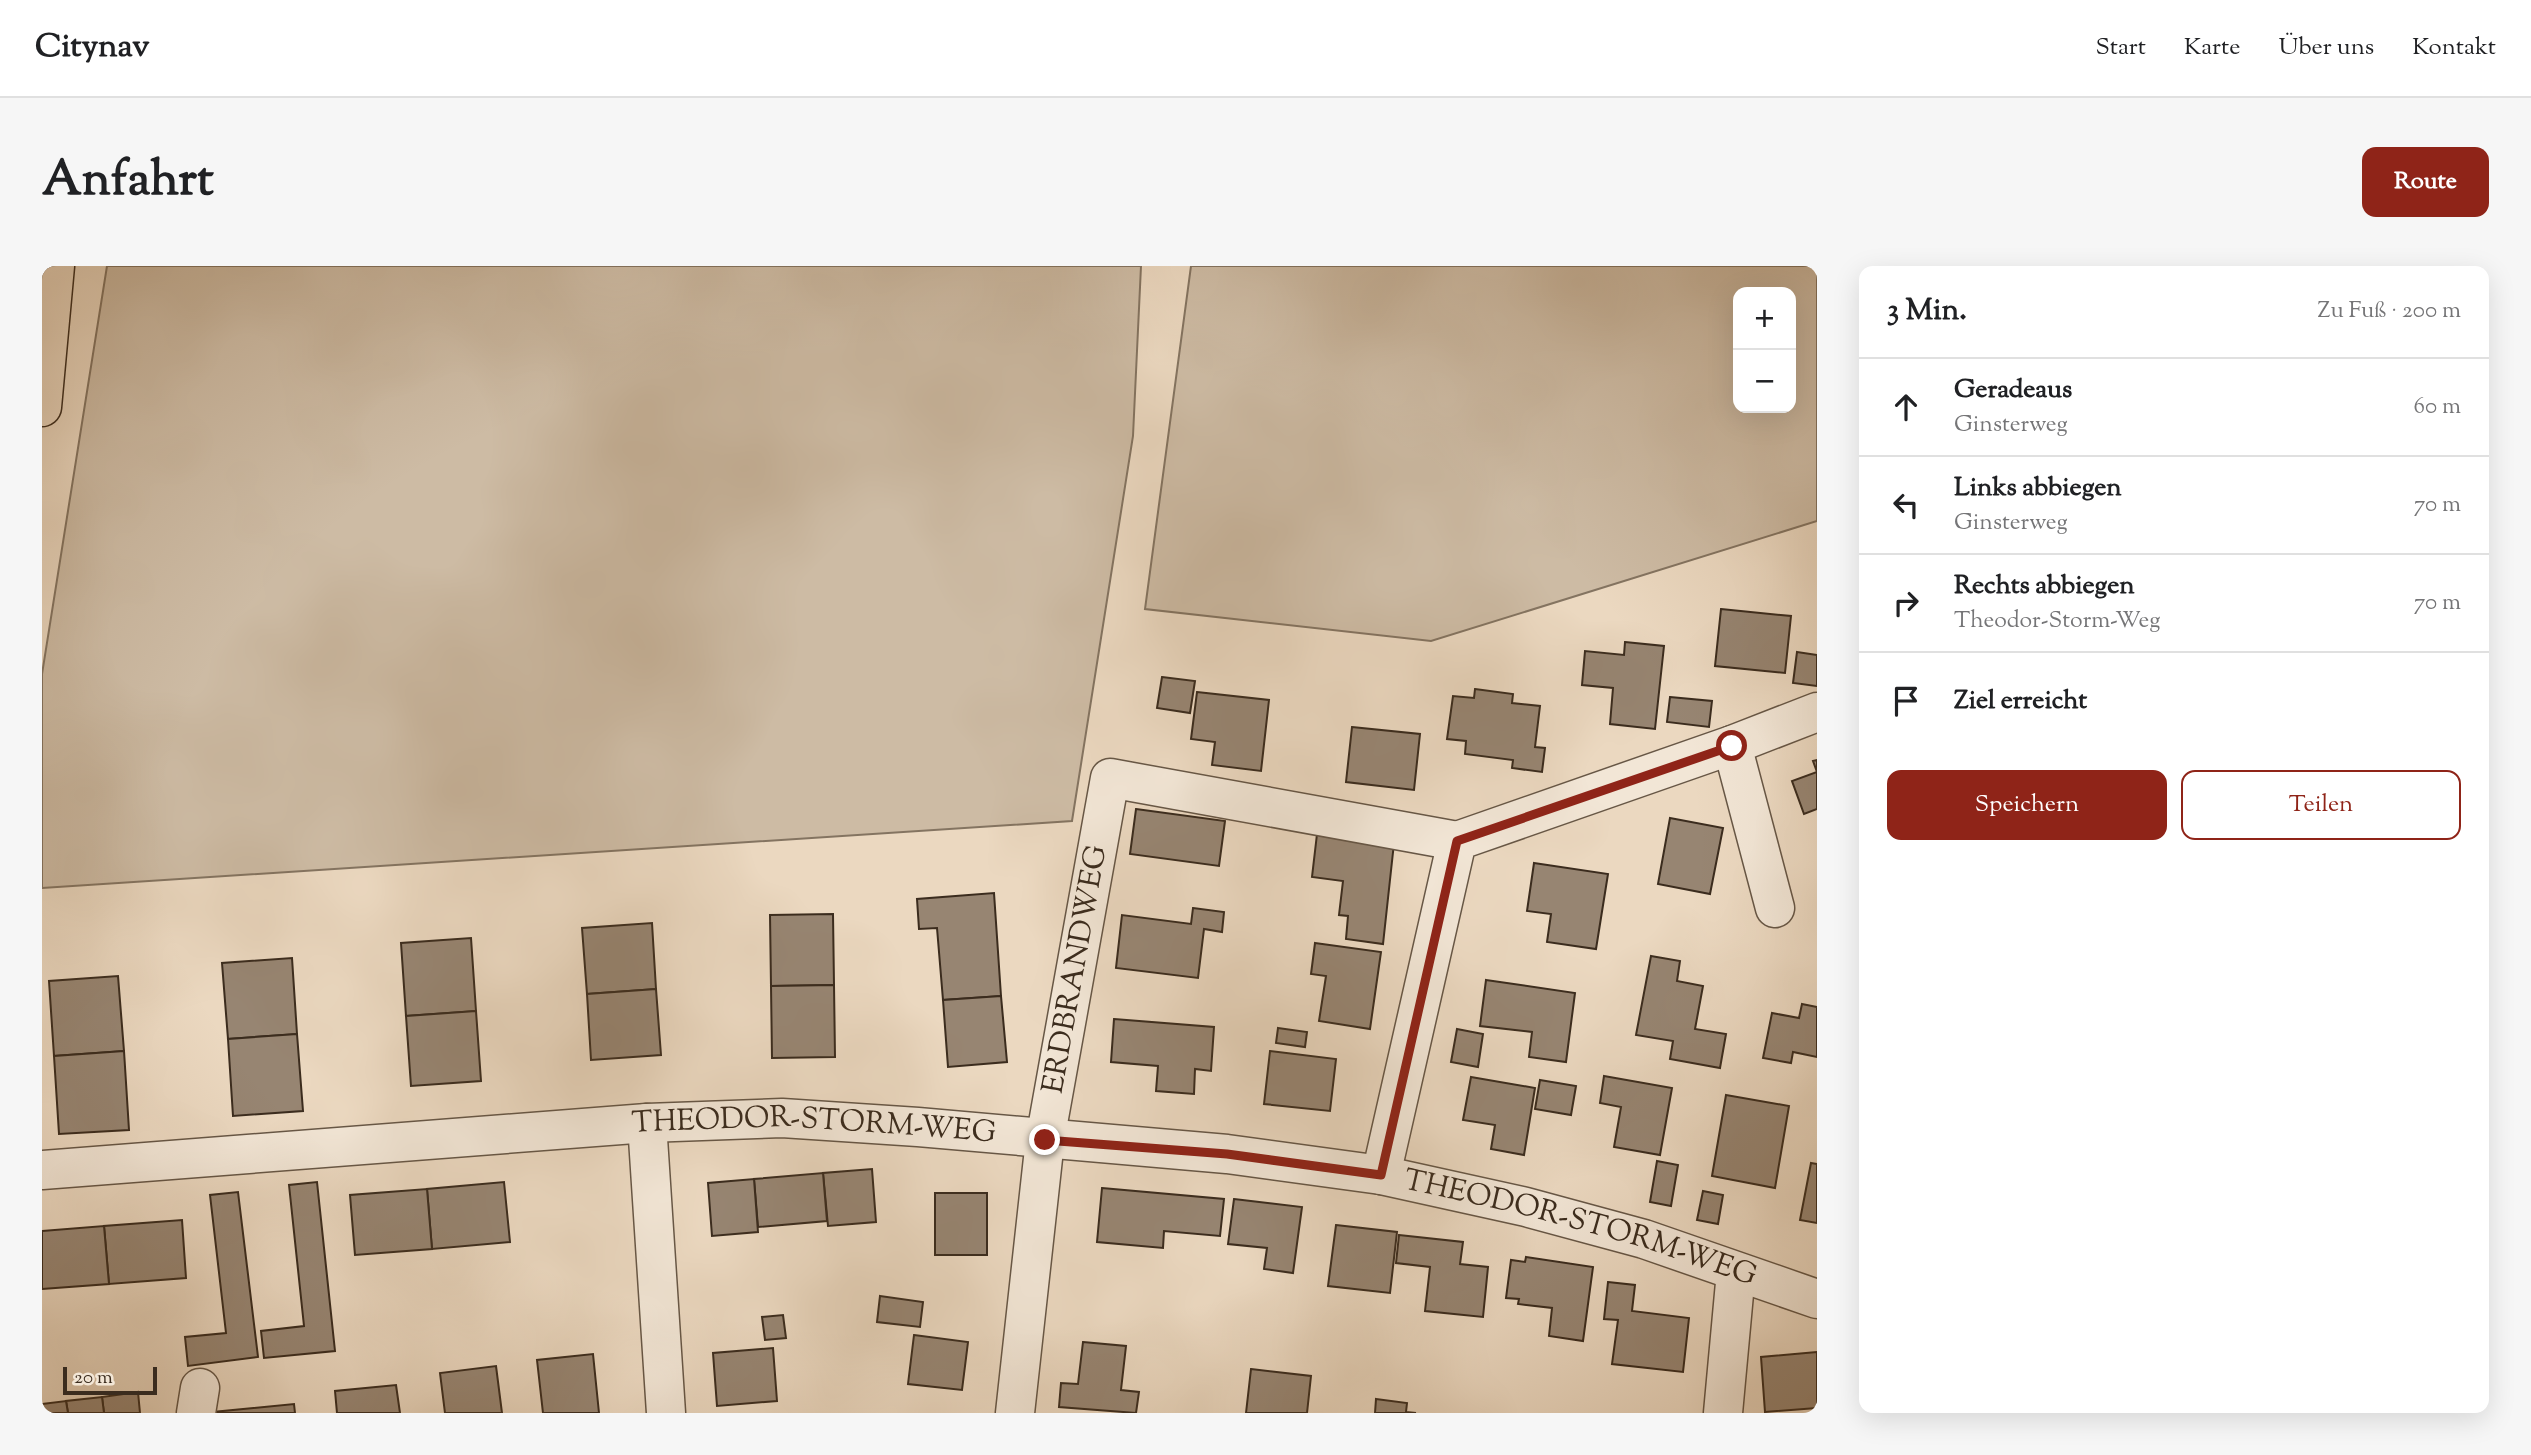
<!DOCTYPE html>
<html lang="de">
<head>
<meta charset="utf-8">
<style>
  body { margin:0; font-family:"Sorts Mill Goudy",serif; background:#f6f6f6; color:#202124 }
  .controls { position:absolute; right:21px; top:21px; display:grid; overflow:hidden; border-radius:14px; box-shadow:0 7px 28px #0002 }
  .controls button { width:63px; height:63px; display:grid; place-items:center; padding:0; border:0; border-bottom:2px solid #e0e0e0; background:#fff; color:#202124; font:35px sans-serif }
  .scale { position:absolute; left:21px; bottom:18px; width:94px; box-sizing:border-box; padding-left:7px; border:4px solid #3b2c1e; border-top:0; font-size:19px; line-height:24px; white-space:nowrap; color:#3b2c1e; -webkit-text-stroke:5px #f2e6d6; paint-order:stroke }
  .stop { position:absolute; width:21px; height:21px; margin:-16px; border:5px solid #8f2418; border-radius:50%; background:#fff }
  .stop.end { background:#8f2418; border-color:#fff; box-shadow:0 2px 7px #0008 }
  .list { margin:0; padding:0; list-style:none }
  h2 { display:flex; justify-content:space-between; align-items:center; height:91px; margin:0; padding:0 28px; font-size:30px }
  h2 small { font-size:23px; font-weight:400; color:#757577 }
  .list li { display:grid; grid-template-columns:46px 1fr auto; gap:21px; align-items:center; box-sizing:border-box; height:98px; padding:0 28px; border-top:2px solid #e0e0e0 }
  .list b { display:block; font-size:26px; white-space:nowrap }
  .list p { margin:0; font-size:23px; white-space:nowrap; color:#757577 }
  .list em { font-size:23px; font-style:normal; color:#757577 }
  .actions { display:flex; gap:14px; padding:21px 28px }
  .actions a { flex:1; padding:16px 0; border:2px solid #8f2418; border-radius:14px; text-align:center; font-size:24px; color:#8f2418 }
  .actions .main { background:#8f2418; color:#fff }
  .icon { flex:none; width:38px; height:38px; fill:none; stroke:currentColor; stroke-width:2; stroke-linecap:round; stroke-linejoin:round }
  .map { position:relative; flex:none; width:1775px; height:1147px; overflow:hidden; border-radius:14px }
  header { display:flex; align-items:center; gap:42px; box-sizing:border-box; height:98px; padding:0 35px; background:#fff; border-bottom:2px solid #e0e0e0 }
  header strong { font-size:33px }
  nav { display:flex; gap:38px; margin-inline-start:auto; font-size:24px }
  .intro { display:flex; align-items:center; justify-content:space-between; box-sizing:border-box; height:168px; padding:0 42px }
  h1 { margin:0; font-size:49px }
  .button { padding:18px 32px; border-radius:14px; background:#8f2418; color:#fff; font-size:24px; font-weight:700 }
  main { display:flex; gap:42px; padding:0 42px }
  aside { flex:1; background:#fff; border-radius:14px; box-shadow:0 7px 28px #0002 }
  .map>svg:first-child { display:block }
  .green { fill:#cdbba4; stroke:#847461; stroke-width:2; fill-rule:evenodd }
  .building { fill:#978572; stroke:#3b2c1e; stroke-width:2 }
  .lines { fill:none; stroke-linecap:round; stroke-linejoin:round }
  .minor-casing { stroke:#675746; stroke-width:41 }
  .major-casing { stroke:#3b2c1e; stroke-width:41 }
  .minor { stroke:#f2e6d6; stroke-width:38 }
  .major { stroke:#ebd8c0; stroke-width:38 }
  .route { stroke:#8f2418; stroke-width:9 }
  .labels { text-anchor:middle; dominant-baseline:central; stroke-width:5; stroke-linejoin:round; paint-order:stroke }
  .street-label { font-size:30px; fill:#3b2c1e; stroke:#f2e6d6 }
</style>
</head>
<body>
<header>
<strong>Citynav</strong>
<nav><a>Start</a><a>Karte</a><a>Über uns</a><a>Kontakt</a></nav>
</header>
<div class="intro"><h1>Anfahrt</h1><a class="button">Route</a></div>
<main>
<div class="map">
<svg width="1775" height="1147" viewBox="0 0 1775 1147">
  <rect width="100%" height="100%" fill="#ebd8c0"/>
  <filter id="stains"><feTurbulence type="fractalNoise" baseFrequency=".00286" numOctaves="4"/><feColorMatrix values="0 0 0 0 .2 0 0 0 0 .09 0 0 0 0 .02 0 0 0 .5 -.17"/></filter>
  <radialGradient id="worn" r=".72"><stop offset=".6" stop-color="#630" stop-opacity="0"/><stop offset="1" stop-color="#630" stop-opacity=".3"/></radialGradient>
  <g class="green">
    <path d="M65,0H1099L1091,170L1030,555L0,622V408Z"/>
    <path d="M1149,0H1775V255L1389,375L1103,343ZM1749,26V142H1696V26Z"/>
  </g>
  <g class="building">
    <path d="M1679,343L1749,350L1743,407L1673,400Z"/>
    <path d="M1583,376L1622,380L1613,463L1568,458L1571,422L1540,419L1543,385L1582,389Z"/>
    <path d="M1755,386L1775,389V420L1751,417Z"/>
    <path d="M1120,411L1153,415L1148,447L1115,442Z"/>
    <path d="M1433,423L1471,428L1470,437L1498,440L1493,481L1503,482L1500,506L1470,502L1471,494L1423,488L1424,475L1405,473L1411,430L1432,432Z"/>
    <path d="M1155,426L1227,434L1219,505L1170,499L1173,476L1149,473Z"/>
    <path d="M1628,431L1670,435L1667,461L1625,456Z"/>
    <path d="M1310,461L1378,468L1372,524L1304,516Z"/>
    <path d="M1775,494V543L1762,548L1750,515L1775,506L1771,495Z"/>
    <path d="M1094,543L1183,555L1177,600L1088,588Z"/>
    <path d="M1628,552L1681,562L1668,628L1616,618Z"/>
    <path d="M1275,568L1352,577L1341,678L1304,673L1306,650L1297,649L1301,615L1270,611Z"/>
    <path d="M1492,597L1566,608L1554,683L1505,676L1509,648L1485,645Z"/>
    <path d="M952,627L959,730L901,734L895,662L877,663L875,633Z"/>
    <path d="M1151,642L1182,646L1180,666L1162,663L1156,712L1074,702L1080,649L1149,658Z"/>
    <path d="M791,648L792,719L729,720L728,649Z"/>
    <path d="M610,657L614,723L545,728L540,662Z"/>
    <path d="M429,672L434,745L364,750L359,677Z"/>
    <path d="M1273,677L1339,686L1328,763L1277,755L1284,710L1269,708Z"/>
    <path d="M1609,690L1638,695L1635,715L1661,720L1653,763L1684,768L1678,802L1628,793L1631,775L1594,769Z"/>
    <path d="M250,692L255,768L186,773L180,697Z"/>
    <path d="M76,710L82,785L12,790L7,715Z"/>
    <path d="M1444,714L1533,727L1524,796L1487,791L1490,766L1438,760Z"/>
    <path d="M792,719L793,791L730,792L729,720Z"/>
    <path d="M614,723L619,789L549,794L545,728Z"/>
    <path d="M959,730L965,796L906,801L901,734Z"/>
    <path d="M1760,738L1775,741V791L1751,786L1749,797L1721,792L1730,747L1757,752Z"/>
    <path d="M434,745L439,815L369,820L364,750Z"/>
    <path d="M1072,753L1172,761L1169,805L1153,803L1152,828L1114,825L1116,800L1069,796Z"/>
    <path d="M1236,762L1265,766L1263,781L1234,777Z"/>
    <path d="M1415,763L1441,768L1436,801L1409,796Z"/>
    <path d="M255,768L261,845L191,850L186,773Z"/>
    <path d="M82,785L87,864L17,868L12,790Z"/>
    <path d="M1228,785L1294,793L1288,845L1222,838Z"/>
    <path d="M1562,810L1630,822L1618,889L1572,881L1579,841L1558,837Z"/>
    <path d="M1429,811L1493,822L1482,889L1449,883L1453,859L1421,854Z"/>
    <path d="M1498,814L1534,820L1529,849L1493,843Z"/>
    <path d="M1684,829L1747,840L1733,922L1670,910Z"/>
    <path d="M1615,895L1636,899L1629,940L1608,936Z"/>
    <path d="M1769,897L1775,898V957L1758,954Z"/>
    <path d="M830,903L834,956L786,960L781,907Z"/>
    <path d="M781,907L785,955L716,961L712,913Z"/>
    <path d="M712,913L716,966L670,970L666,917Z"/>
    <path d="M275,916L293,1085L222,1092L219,1065L262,1060L247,919Z"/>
    <path d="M462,916L468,976L390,983L385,923Z"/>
    <path d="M1060,922L1182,933L1178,970L1122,965L1121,982L1055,976Z"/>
    <path d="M385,923L390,983L313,989L308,929Z"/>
    <path d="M1661,925L1681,929L1676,958L1655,954Z"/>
    <path d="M196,926L216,1091L146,1100L143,1071L184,1067L168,929Z"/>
    <rect x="893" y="927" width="52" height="62"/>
    <path d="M1192,933L1260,941L1251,1007L1222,1003L1225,982L1186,978Z"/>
    <path d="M140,954L144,1012L67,1018L62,960Z"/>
    <path d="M1294,959L1355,966L1348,1027L1286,1020Z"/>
    <path d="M62,960L67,1018L0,1023V965Z"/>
    <path d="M1357,969L1421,976L1418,998L1446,1001L1441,1051L1383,1045L1388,1001L1354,997Z"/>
    <path d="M1484,991L1551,1001L1541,1075L1507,1070L1510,1042L1476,1038L1477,1033L1464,1032L1469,994L1483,996Z"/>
    <path d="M1566,1016L1593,1019L1590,1045L1647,1052L1641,1106L1570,1098L1576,1054L1562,1053Z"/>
    <path d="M838,1030L881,1036L878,1061L835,1056Z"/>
    <path d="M741,1049L744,1072L723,1074L720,1051Z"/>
    <path d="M872,1069L926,1076L920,1124L866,1118Z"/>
    <path d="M1041,1076L1084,1080L1079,1124L1097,1126L1094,1147L1017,1141L1019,1117L1036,1118Z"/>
    <path d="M731,1082L735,1135L675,1140L671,1087Z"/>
    <path d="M1775,1086V1142L1723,1146L1719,1091Z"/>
    <path d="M551,1088L557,1147H501L495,1094Z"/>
    <path d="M454,1100L460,1147H403L398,1107Z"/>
    <path d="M1209,1103L1269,1110L1265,1147H1204Z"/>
    <path d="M354,1119L358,1147H295L293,1125Z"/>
    <path d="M96,1126L98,1147H62L60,1131Z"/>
    <path d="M60,1131L62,1147H26L24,1135Z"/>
    <path d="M1334,1133L1365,1137L1364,1146L1374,1147H1333Z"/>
    <path d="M24,1135L26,1147H0V1138Z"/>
    <path d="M252,1138L253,1147H171V1146Z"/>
  </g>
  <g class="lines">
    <defs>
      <g id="minor">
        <path d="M1690,479L1733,642"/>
        <path d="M605,857L624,1147"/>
        <path id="s1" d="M0,904L605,857L740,852L876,861L1185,888L1339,909L1484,941L1602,973L1775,1033"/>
        <path d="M1339,909L1415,575L1690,479L1775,446"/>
        <path d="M154,1147L158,1122"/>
        <path id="s2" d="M973,1147L1003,874L1068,512L1415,575"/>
        <path d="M1681,1147L1694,1006"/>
      </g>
      <path id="major" d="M0,141L13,0"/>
    </defs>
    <use href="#minor" class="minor-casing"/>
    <use href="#major" class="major-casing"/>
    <use href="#minor" class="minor"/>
    <use href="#major" class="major"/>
  </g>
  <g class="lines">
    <path class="route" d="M1003,874L1185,888L1339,909L1415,575L1690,480"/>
  </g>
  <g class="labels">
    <g class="street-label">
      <text stroke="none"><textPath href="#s2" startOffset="448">ERDBRANDWEG</textPath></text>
      <text stroke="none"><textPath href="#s1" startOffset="774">THEODOR-STORM-WEG</textPath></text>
      <text stroke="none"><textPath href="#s1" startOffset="1550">THEODOR-STORM-WEG</textPath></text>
    </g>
  </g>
  <rect width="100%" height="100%" filter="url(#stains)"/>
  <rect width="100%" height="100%" fill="url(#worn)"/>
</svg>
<div class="controls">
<button>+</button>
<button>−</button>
</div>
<div class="scale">20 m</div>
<div class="stop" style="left:1690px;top:480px"></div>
<div class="stop end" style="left:1003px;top:874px"></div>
</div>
<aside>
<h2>3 Min.<small>Zu Fuß · 200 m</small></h2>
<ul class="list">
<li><svg class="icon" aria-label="ahead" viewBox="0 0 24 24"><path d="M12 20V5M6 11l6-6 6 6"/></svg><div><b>Geradeaus</b><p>Ginsterweg</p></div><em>60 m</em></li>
<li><svg class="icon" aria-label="left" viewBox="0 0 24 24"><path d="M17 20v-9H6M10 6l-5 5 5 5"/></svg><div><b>Links abbiegen</b><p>Ginsterweg</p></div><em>70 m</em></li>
<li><svg class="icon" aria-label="right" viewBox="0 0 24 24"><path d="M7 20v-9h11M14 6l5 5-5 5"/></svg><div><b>Rechts abbiegen</b><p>Theodor-Storm-Weg</p></div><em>70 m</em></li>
<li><svg class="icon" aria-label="arrive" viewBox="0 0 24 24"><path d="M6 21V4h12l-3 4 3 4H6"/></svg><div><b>Ziel erreicht</b></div></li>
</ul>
<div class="actions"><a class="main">Speichern</a><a>Teilen</a></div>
</aside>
</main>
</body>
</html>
